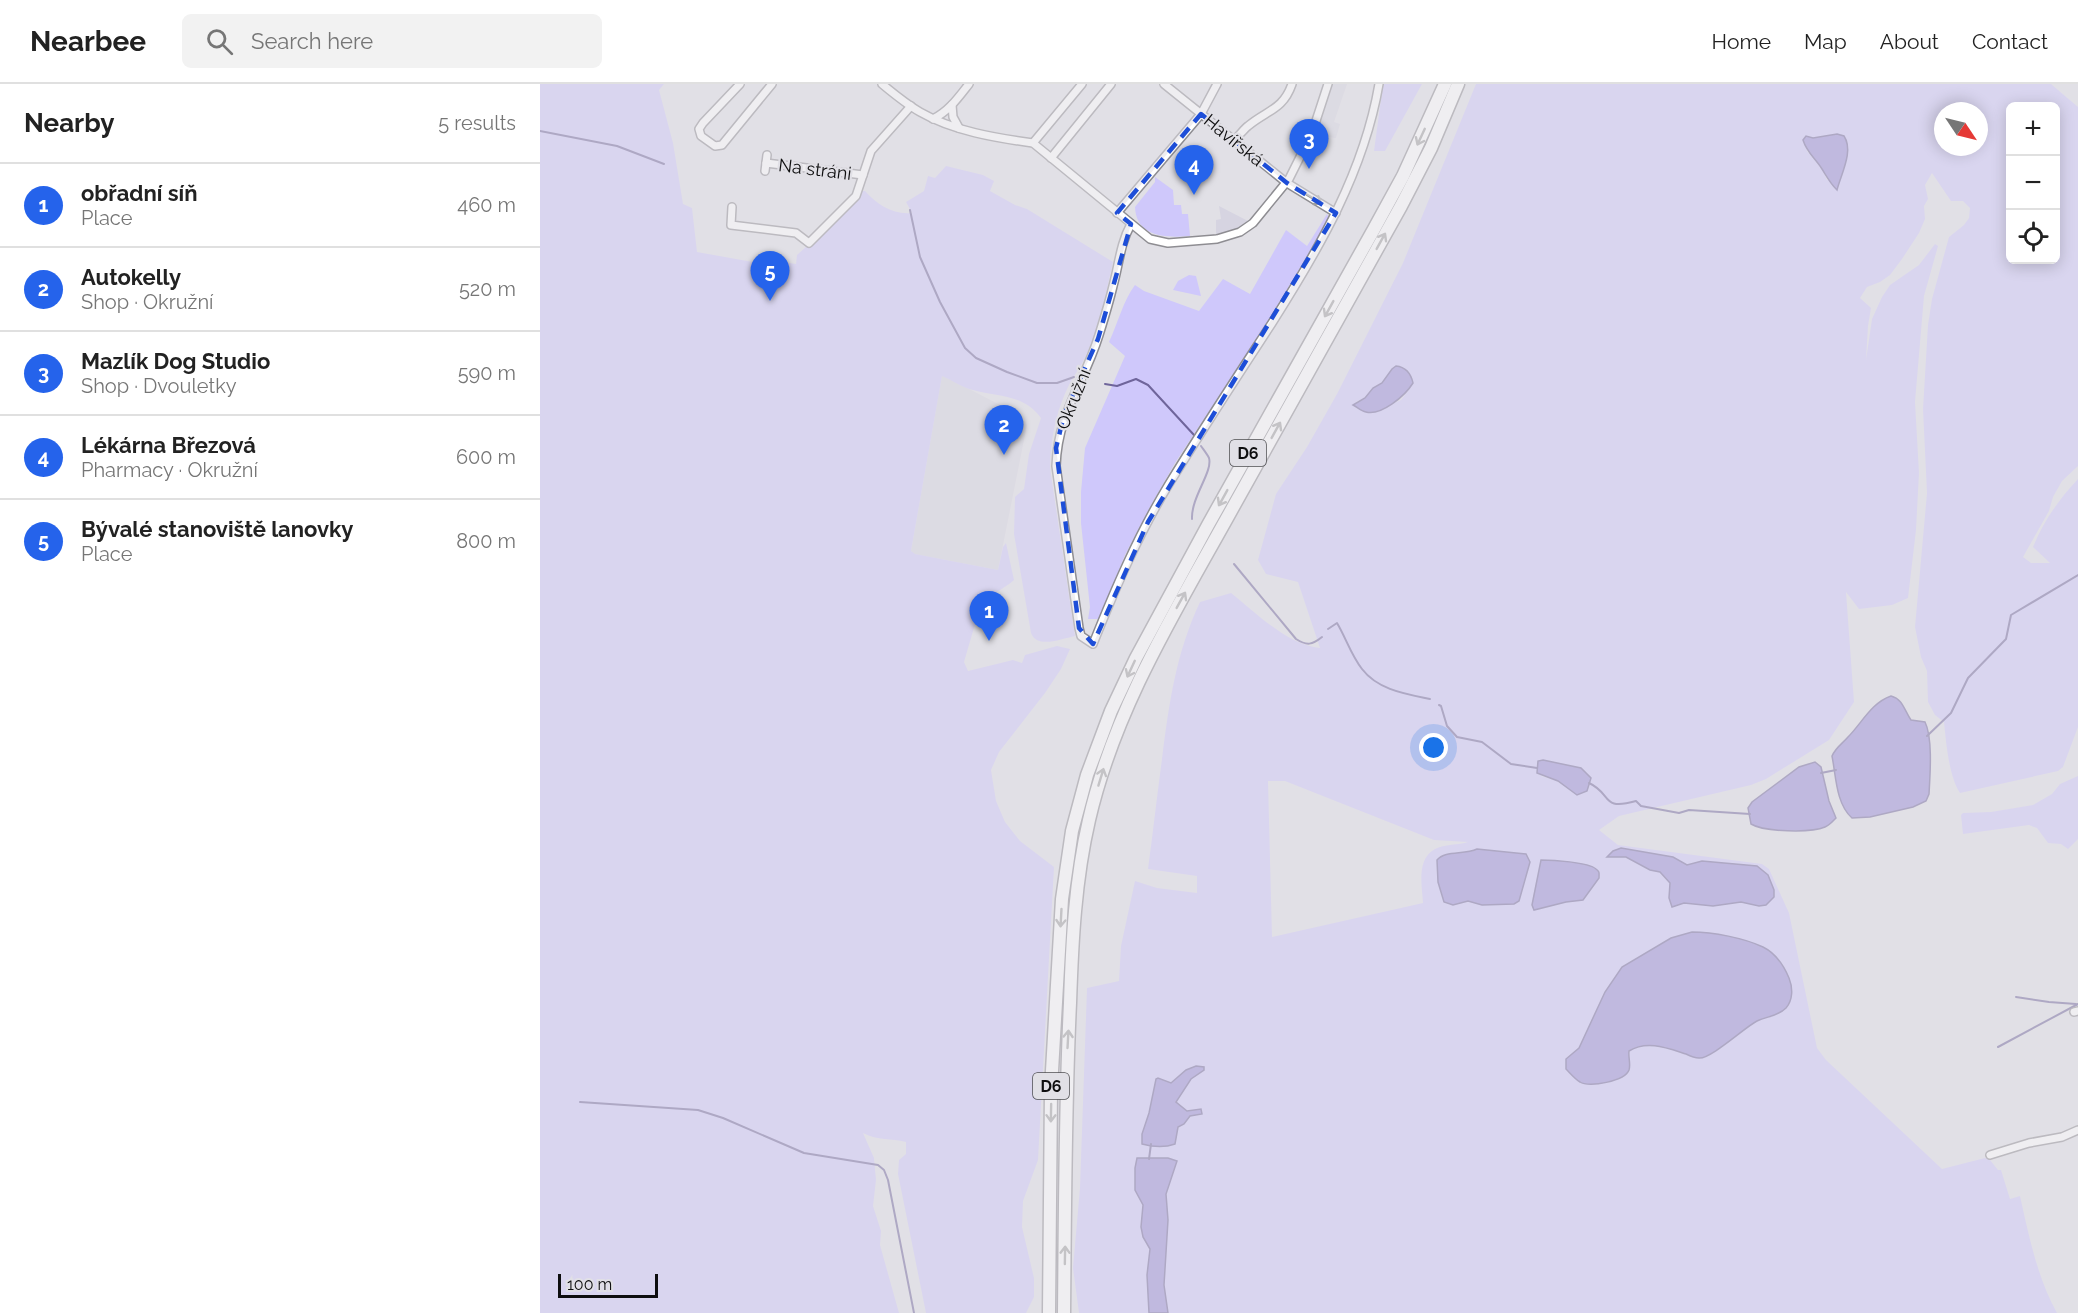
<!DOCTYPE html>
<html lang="en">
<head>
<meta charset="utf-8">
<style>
  body { margin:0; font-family:Raleway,sans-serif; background:#f2f2f2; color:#222 }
  .controls { position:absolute; right:18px; top:18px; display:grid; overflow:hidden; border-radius:9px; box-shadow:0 3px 15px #0003 }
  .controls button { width:54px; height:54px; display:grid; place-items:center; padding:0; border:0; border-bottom:2px solid #e0e0e0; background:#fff; color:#222; font:30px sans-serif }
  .compass { position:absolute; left:1394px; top:18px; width:54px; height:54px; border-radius:50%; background:#fff; box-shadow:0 3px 15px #0003; rotate:125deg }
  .scale { position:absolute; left:18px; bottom:15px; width:100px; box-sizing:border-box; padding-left:6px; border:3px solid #0e0e0f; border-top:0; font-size:16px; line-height:21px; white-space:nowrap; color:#0e0e0f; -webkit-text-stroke:4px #e1e0e6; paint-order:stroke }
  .you { position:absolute; left:894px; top:664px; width:21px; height:21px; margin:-15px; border:4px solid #fff; border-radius:50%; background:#1a73e8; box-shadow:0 0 0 9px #1a73e833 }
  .badge { display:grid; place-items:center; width:39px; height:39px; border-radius:50%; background:#2563eb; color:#fff; font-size:20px; font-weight:700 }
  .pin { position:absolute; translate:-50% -50px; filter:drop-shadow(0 2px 3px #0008) }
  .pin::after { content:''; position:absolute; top:32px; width:21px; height:18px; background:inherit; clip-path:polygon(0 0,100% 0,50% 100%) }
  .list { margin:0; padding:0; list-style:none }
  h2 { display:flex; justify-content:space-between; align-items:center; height:78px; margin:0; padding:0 24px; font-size:26px }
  h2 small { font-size:20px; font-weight:400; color:#767676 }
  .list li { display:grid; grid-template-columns:39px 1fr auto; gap:18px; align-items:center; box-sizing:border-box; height:84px; padding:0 24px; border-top:2px solid #e0e0e0 }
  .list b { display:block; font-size:22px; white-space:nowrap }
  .list p { margin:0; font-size:20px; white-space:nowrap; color:#767676 }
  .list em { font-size:20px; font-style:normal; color:#767676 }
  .icon { flex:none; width:33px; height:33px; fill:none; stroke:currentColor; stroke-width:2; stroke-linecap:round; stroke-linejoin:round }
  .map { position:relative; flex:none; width:1538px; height:1229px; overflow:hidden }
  header { display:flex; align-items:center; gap:36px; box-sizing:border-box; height:84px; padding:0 30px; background:#fff; border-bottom:2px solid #e0e0e0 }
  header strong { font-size:28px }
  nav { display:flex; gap:33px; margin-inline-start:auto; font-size:21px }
  .search { width:420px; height:54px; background:#f2f2f2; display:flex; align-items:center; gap:15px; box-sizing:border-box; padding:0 21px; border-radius:9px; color:#767676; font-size:22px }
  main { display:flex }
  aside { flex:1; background:#fff }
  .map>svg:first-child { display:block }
  .built { fill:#d6d4e1 }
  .green { fill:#cfc8fb; fill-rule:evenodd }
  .water { fill:#988ad7; stroke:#6f659b; stroke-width:1.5 }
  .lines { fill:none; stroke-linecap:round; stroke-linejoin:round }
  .stream { stroke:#6f659b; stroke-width:2 }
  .street-casing { stroke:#8e8d92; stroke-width:10 }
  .highway-casing { stroke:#8e8d92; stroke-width:15 }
  .street { stroke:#fff; stroke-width:7 }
  .highway { stroke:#fff; stroke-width:12 }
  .oneway { stroke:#9f9f9f }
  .marked { fill:none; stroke:#1d4ed8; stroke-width:4.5; stroke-dasharray:12 8; stroke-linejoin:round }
  .labels { text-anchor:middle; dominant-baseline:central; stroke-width:4.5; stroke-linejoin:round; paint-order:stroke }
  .shield { fill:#e1e0e6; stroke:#4d4d50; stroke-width:1.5 }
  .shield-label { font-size:16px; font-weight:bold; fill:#0e0e0f }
  .street-label { font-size:18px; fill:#0e0e0f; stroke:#e1e0e6 }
</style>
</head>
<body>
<header>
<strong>Nearbee</strong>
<div class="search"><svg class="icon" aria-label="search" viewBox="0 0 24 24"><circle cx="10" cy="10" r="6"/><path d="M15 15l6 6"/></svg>Search here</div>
<nav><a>Home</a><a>Map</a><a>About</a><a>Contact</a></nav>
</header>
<main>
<aside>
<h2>Nearby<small>5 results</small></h2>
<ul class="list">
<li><span class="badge">1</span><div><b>obřadní síň</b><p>Place</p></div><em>460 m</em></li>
<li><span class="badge">2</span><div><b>Autokelly</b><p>Shop · Okružní</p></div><em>520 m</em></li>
<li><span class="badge">3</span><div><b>Mazlík Dog Studio</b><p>Shop · Dvouletky</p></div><em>590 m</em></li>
<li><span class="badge">4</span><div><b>Lékárna Březová</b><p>Pharmacy · Okružní</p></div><em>600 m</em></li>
<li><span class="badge">5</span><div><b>Bývalé stanoviště lanovky</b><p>Place</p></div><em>800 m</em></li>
</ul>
</aside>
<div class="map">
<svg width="1538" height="1229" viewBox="0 0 1538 1229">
  <rect width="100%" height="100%" fill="#e1e0e6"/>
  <g class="built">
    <path d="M792,0H807L794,38L800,40L796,54L774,51Z"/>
    <path d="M679,122L708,137L699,144L676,151V136L681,135Z"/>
    <path d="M402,291L466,324L465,333L485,337L487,341L458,486L374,470L371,467Z"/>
  </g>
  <g class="green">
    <path d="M0,0H124L119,6L133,59L143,120L152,124L157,168L224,180L225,175L256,180L257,171L267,162L268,163L317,116L322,107H325C338,121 353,131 372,129L366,118L384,107L388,92L395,94L406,82L443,91L454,97L450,107L475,121L487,125L573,178C566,208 561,238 548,267C543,280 534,291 528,303C516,328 510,357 510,384L535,552C521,555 497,565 491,549L474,450L475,413L484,405L489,370L501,334C484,310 458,313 433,306C423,304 412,296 402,292L371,467L375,470L458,486L463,463L466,459L474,496C465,504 454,510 443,513L424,578L428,587L473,576L482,579L485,571L517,562L530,565L521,585L505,609L459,668L451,686L456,717L465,738L480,757L514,783L498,1076L483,1117L482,1143L494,1194V1213L486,1229H386L358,1090L359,1076L366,1070V1058C351,1054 338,1057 323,1049L334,1074L336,1096L333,1122L341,1147L340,1161L359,1229H0Z"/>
    <path d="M843,0H882L845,67H834Z"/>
    <path d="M936,0H1511L1538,23V382L1522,397L1513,413L1509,427L1483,473L1491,479H1510L1493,463C1503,438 1519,415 1538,395V643L1523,683L1518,687L1420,709C1409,693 1406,658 1404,638L1395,631L1388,618L1387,587L1381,573L1375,543L1387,409L1383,325L1388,241L1392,215L1409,153L1424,141L1429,134L1430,124L1423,117H1411L1392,89L1385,101L1388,115L1384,122L1385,135L1379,149L1362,175L1350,191L1340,198L1327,203L1320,214L1331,224L1328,242L1326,276L1332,235L1342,213L1350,201L1379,181L1395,160L1398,162L1384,212L1375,318L1379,389L1376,446L1368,514L1352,521L1319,525L1306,508L1314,618L1289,656L1226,695L1211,701L1079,732L1059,746L1078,761L1222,780L1229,785L1249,829L1277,964L1286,976L1402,1085L1445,1074L1450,1076L1458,1086H1461L1470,1115L1480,1112C1489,1152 1497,1193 1517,1229H539L533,1184L540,1104L547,904L579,897L581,862L595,797L617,804L657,809V792L608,785C613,748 617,712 622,675C629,619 636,569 660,518L691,509C716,529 748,561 780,564L758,498L726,490L718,476L736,410L767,363L797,310L863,179ZM1470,22H1516V176H1470ZM1403,27H1439V63H1403ZM1297,50L1308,60L1306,75L1299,97L1287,96L1282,85L1267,67L1266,53L1273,54ZM852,285L870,304L861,316L835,327L816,318C828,314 846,296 852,285ZM1013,679L1032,682L1038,710L1018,697L1001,692ZM728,697H745L894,756L928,758C919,761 904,760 895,765C876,775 882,802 883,819L732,853Z"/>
    <path d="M615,93L633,106L634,121H641L642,130H648L650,152C626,154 596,153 595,123L615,98Z"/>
    <path d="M787,130L789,134L787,139L734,228L635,379L610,423L585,471L560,535H548L550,523L541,439V408L545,364L585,272L569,258C578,239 583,217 595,201L604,207L659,227L683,195L710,210L746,146L767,162Z"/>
    <path d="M649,191L656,192L661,212L633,206L638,197Z"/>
    <path d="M1538,692V755L1528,765L1521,760L1508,759L1497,744L1489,741L1423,750L1421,731L1423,729L1451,728L1493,721L1512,710L1520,700Z"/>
  </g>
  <g class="water">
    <path d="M1297,50L1304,52C1314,67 1301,90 1297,106C1290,99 1287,93 1282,85C1276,75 1267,69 1263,56L1266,52L1273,54Z"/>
    <path d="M856,282C866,283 871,290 873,299C865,312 841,332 826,328C821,327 817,323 813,321L825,314L833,304L842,299L852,285Z"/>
    <path d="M1351,612C1363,615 1364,626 1371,636L1385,638C1393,654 1390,692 1389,710L1386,717L1373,723L1330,733L1312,734C1296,720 1296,692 1292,672C1296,663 1302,660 1308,653C1322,639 1331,619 1351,612Z"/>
    <path d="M1003,676L1041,684L1051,694L1047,707L1037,711L1018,697L997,689L998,677Z"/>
    <path d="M1275,678L1281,683L1289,717L1296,734C1293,737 1290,741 1285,743C1271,749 1224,748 1211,740L1208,724L1212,718L1259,683Z"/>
    <path d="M1081,764L1133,773L1147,781L1162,777L1217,782L1228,791L1234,806V813L1226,821L1219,822L1201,818L1173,822L1144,819L1132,823L1129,814L1130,799L1120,788L1110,786L1086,773H1067L1073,767Z"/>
    <path d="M937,765L986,770L990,778L979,817L974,820L942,821L928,817L913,821L904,818L898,798L897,776C905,766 924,771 937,765Z"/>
    <path d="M1001,776C1012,776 1048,778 1056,785C1060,788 1059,789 1059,794L1043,816L1026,818L994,826L992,821Z"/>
    <path d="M1152,848C1173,848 1204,854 1223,863C1235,869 1244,882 1249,894C1253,904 1253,916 1246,924C1237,933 1227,932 1217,937C1205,943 1171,975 1159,974C1155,974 1150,972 1146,970C1127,964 1107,956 1089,967C1088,973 1091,980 1089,986C1085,997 1049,1004 1040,998C1035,995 1030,989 1026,985V975L1039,964L1065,908L1082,883L1131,854Z"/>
    <path d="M656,982L664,983V986L651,995L636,1018L647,1027L661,1025L662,1030L650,1032L644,1040L638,1043L635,1060C624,1064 613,1063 602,1060V1050L609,1029L616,995L618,994L631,999L646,986Z"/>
    <path d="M597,1074H628L637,1077L626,1110L628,1136L624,1201L628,1229H609L607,1191L610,1165L603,1153L601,1143L603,1121L595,1106V1084Z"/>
  </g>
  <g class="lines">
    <g class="stream">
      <path d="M0,47L77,62L124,80"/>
      <path d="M370,126L380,173L400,218L425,264L436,274L467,288L497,299H517L534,293"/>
      <path d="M565,300L577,302L596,295L608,301L654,351"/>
      <path d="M652,435C651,413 673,388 669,374C667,370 663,365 661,362"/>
      <path d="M694,480L756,555C767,562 772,561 782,553"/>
      <path d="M788,545L797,539C806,554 811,571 822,585C838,606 866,610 890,615"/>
      <path d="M899,621L901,622L907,642L917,653L942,658L971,680L997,684"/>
      <path d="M1387,652L1411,629L1428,594L1466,555L1471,531L1538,491"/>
      <path d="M1281,689L1296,686"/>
      <path d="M1049,699C1073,710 1060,727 1096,717L1101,722L1139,729L1149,726L1210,730"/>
      <path d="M1476,913L1509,918L1536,920"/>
      <path d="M1458,963L1538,920"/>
      <path d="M40,1018L158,1026L183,1034L264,1069L338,1081L344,1086L348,1096L374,1229"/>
      <path d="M609,1075L611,1060"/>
    </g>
    <defs>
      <g id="street">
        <path d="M200,0L163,39L159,45L161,52L175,62L182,61L232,0"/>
        <path d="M342,0C354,10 366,20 380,28C413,47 456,54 493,59L610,155L628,159L677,155L700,148L713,139L749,95L772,49L788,0"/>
        <path d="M624,0L747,99L796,129"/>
        <path d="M412,21L413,33L419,44"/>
        <path d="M393,35C409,27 418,14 429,0"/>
        <path d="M694,56C699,52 703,46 708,42C727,26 743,26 752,0"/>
        <path d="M493,59L542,0"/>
        <path d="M511,74L571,0"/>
        <path d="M226,79L323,91"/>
        <path d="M225,87L227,71"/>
        <path d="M192,123L191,141L256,149L269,159L316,112L331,67L371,22"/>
        <path d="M577,129L661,30L677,0"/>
        <path d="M591,140C580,160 579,181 573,202C569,219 564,235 559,251C544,300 518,327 516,382L539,544L541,552L553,560C575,505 598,451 629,400C662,346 697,293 732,239C779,165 824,88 839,0"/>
        <path d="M1534,928L1538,927"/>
        <path d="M1450,1071L1489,1059L1522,1053L1538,1046"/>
      </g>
      <g id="highway">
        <path d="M509,1229L511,1004L522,815L532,747L547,691L571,627L596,574L668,441L834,145L863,92L905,0"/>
        <path d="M524,1229C525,1126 525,1023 530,919C532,858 535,796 549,736C574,627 633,531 687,434C745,330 803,226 861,122L891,64L918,0"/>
      </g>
    </defs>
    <use href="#street" class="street-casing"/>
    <use href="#highway" class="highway-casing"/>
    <use href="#street" class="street"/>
    <use href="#highway" class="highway"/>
  </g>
  <defs><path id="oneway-shaft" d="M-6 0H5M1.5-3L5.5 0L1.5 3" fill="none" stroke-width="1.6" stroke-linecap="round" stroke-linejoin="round" transform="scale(1.5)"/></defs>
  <g class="oneway">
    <use href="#oneway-shaft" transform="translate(881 53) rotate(115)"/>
    <use href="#oneway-shaft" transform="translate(774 115) rotate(31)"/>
    <use href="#oneway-shaft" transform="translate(841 157) rotate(-61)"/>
    <use href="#oneway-shaft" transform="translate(789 225) rotate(119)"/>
    <use href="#oneway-shaft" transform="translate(736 346) rotate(-61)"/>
    <use href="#oneway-shaft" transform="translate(683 414) rotate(119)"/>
    <use href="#oneway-shaft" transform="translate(641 516) rotate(-61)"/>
    <use href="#oneway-shaft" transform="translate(591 585) rotate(115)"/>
    <use href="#oneway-shaft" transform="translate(561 693) rotate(-73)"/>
    <use href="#oneway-shaft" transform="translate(521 834) rotate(93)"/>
    <use href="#oneway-shaft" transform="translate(528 955) rotate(-87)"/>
    <use href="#oneway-shaft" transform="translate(511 1029) rotate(91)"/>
    <use href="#oneway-shaft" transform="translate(525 1171) rotate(-89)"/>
  </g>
  <path d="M0 0H1538V1229H0ZM661,30L747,99L796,129L608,438L553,560L539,544L516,364L524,331L558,255L591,140L577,129Z" fill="#e1e0e6" fill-opacity=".55" fill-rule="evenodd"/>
  <path class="marked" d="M661,30L747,99L796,129L608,438L553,560L539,544L516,364L524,331L558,255L591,140L577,129Z"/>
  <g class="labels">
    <g class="shield">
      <rect x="690" y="356" width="36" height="26" rx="4.5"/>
      <rect x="493" y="989" width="36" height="26" rx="4.5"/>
    </g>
    <g class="shield-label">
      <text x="708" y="369">D6</text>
      <text x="511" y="1002">D6</text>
    </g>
    <g class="street-label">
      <text transform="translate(694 56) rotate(39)">Havířská</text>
      <text transform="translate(275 85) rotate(7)">Na stráni</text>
      <text transform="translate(533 315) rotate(-68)">Okružní</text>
    </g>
  </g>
</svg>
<div class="controls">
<button>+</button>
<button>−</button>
<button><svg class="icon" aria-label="locate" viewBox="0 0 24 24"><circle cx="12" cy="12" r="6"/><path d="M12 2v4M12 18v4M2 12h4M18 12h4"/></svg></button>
</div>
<svg class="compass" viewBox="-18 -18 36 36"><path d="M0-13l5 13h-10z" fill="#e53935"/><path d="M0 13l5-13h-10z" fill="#767676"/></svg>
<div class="scale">100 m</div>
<div class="you"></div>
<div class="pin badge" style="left:449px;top:557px">1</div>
<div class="pin badge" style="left:464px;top:371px">2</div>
<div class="pin badge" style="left:769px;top:85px">3</div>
<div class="pin badge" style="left:654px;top:111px">4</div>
<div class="pin badge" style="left:230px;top:217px">5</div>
</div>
</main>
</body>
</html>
